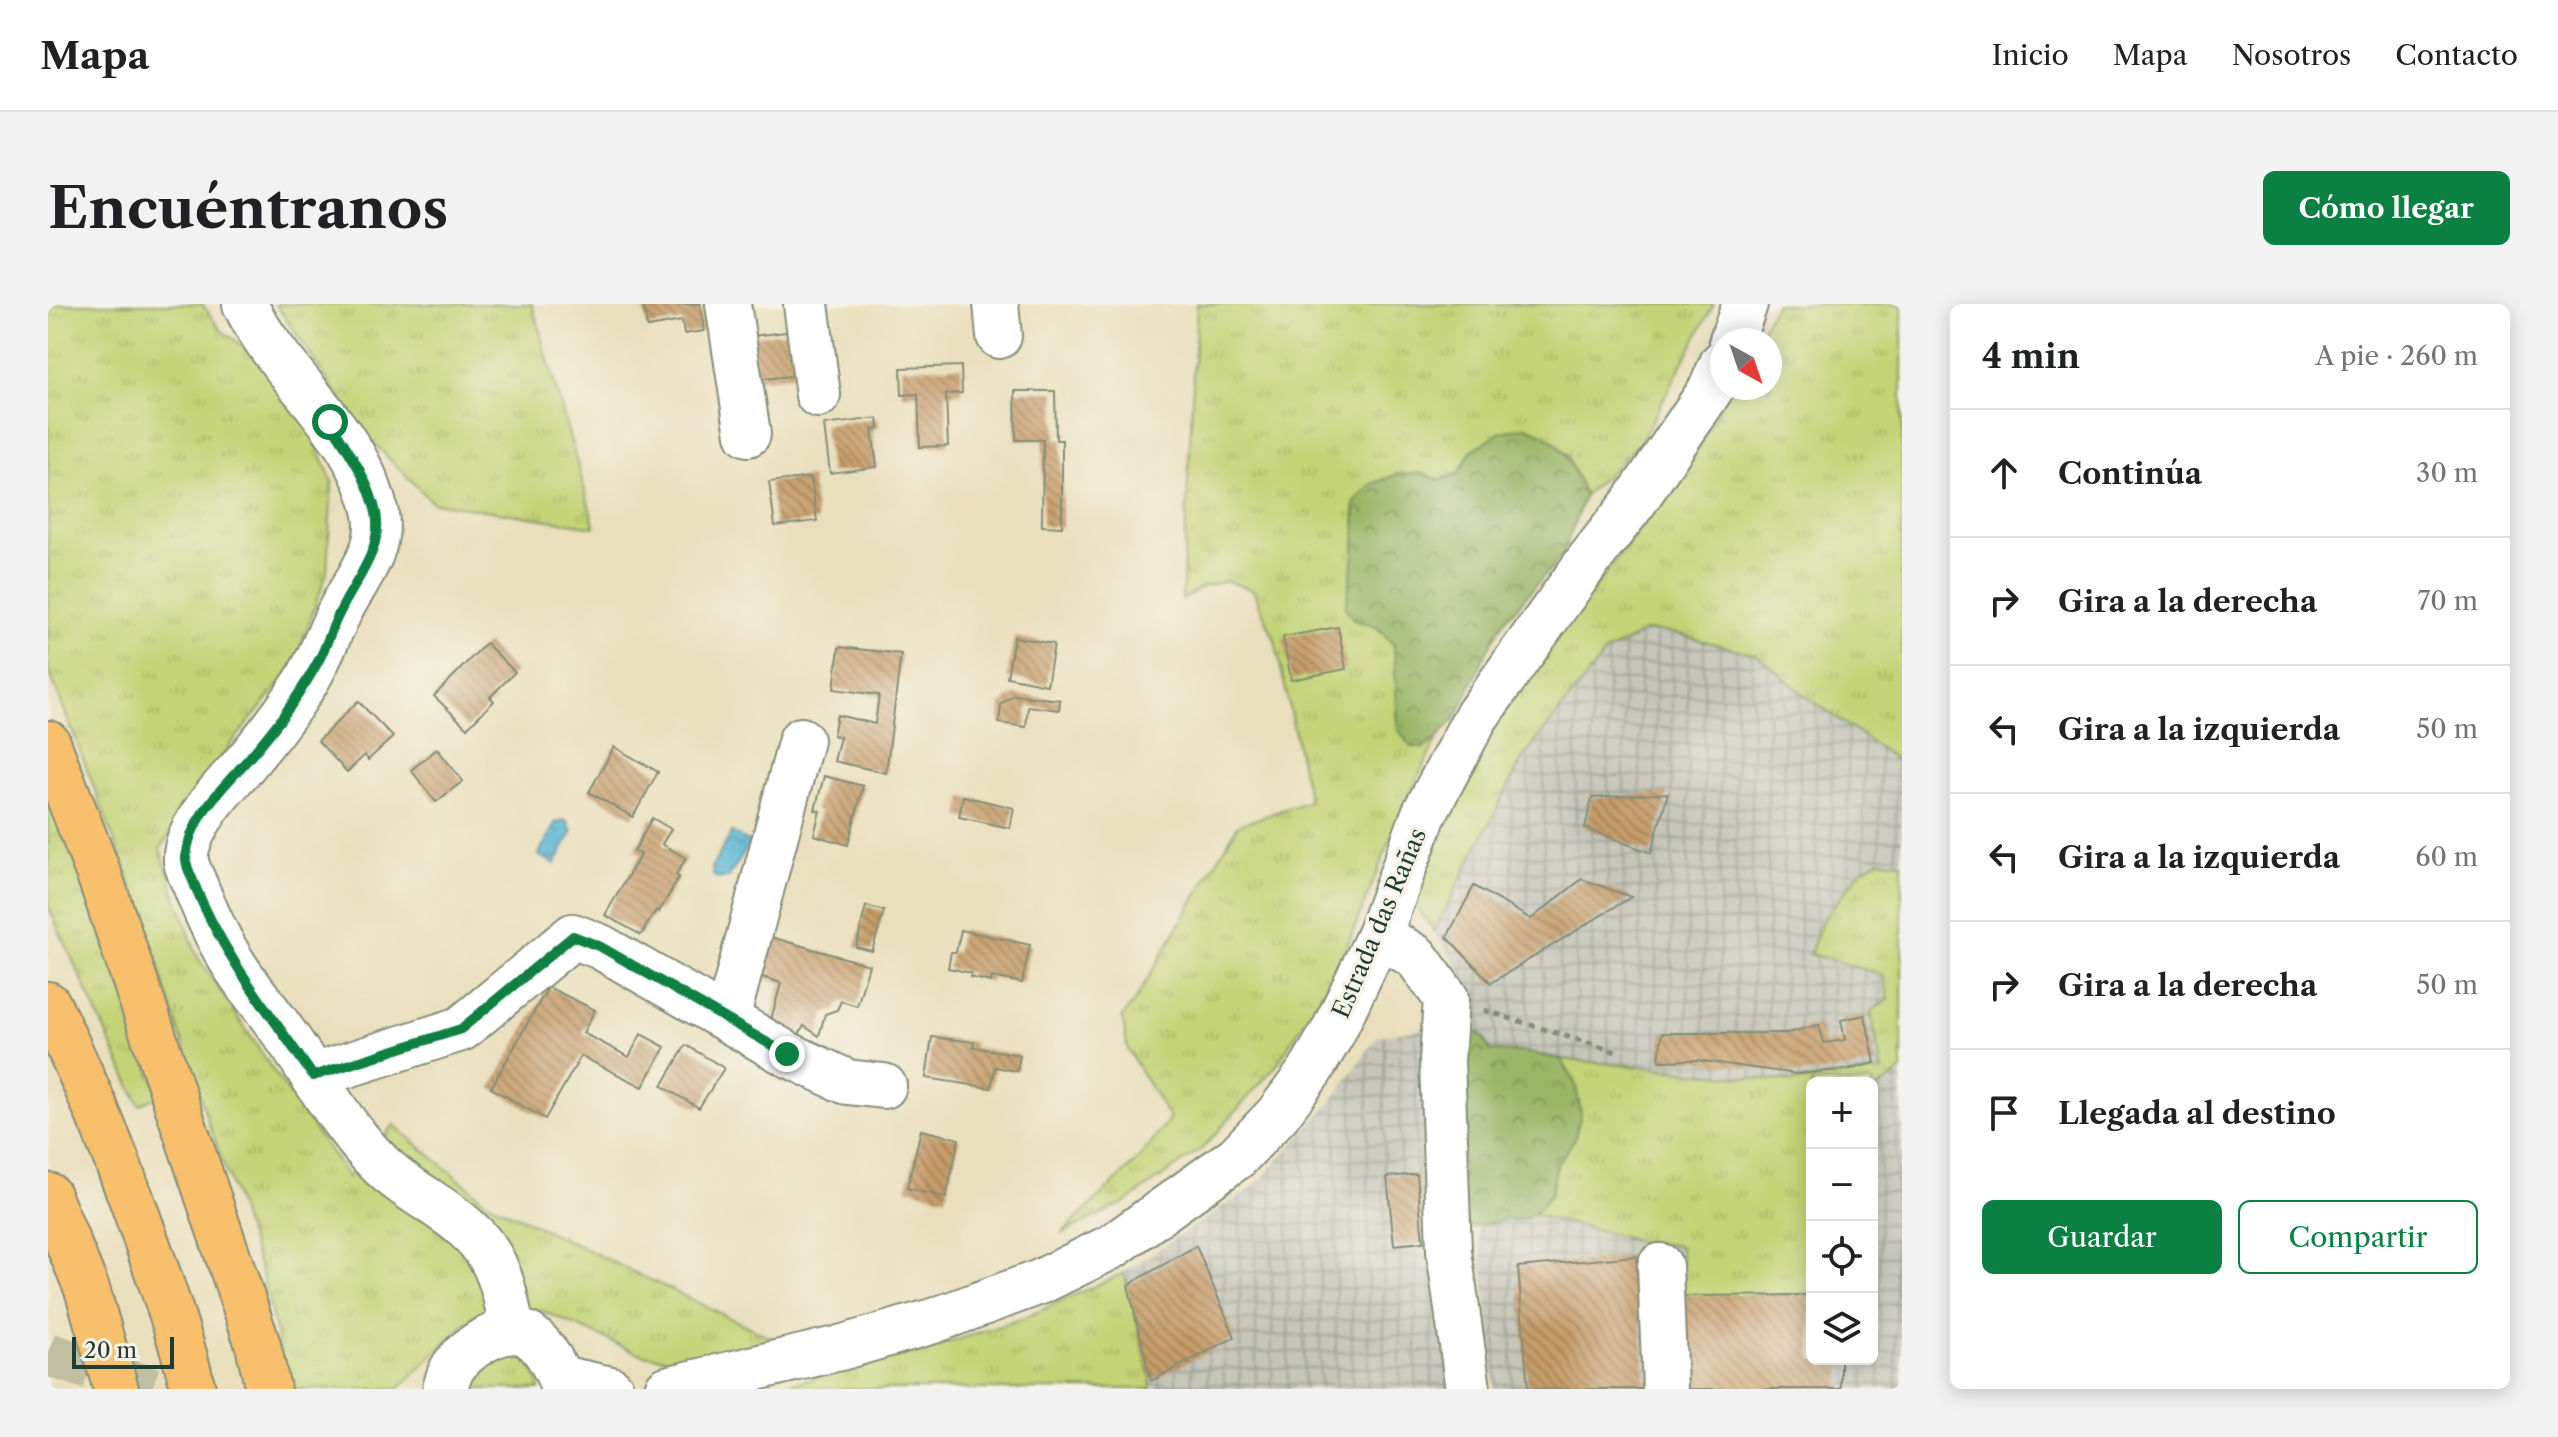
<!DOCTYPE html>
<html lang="es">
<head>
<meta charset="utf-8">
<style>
  body { margin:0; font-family:"Libre Caslon Text",serif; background:#f2f2f2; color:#202124 }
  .controls { position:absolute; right:24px; bottom:24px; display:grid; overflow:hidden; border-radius:12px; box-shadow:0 4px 20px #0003 }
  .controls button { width:72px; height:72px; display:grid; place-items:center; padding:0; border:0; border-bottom:2px solid #e0e0e0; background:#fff; color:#202124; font:40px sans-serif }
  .compass { position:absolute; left:1662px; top:24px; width:72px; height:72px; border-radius:50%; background:#fff; box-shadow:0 4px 20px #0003; rotate:140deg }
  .scale { position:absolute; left:24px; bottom:20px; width:102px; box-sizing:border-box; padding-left:8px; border:4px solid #1f3d34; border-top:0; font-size:22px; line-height:28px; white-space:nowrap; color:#1f3d34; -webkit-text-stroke:6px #f7f3e8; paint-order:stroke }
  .stop { position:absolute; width:24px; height:24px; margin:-18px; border:6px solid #0b8043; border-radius:50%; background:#fff }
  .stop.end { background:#0b8043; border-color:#fff; box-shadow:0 2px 8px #0008 }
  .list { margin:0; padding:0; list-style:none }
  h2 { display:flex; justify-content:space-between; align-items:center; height:104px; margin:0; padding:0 32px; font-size:34px }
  h2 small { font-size:26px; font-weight:400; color:#757577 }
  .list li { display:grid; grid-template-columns:52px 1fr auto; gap:24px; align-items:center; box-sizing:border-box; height:128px; padding:0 32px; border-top:2px solid #e0e0e0 }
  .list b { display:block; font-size:30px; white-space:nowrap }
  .list em { font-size:26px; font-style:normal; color:#757577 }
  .actions { display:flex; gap:16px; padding:24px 32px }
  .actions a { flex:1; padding:18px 0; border:2px solid #0b8043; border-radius:12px; text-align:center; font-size:28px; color:#0b8043 }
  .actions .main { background:#0b8043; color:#fff }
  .icon { flex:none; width:44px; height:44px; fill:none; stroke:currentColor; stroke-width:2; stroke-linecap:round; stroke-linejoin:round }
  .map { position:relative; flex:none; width:1854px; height:1085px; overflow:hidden; border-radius:12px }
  header { display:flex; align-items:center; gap:48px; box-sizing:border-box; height:112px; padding:0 40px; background:#fff; border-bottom:2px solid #e0e0e0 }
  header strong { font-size:38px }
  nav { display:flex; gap:44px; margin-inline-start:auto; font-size:28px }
  .intro { display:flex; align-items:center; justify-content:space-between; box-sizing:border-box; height:192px; padding:0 48px }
  h1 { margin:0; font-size:56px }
  .button { padding:20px 36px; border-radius:12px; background:#0b8043; color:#fff; font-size:28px; font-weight:700 }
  main { display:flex; gap:48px; padding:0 48px }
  aside { flex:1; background:#fff; border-radius:12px; box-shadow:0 4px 20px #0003 }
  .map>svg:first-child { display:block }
  .industrial { fill:url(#industrial-grid) }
  .grass { fill:url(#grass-tufts); stroke:#718854; stroke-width:2 }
  .forest { fill:url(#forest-crowns); stroke:#5c794d; stroke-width:2 }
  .water { fill:url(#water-ripples); stroke:#3a7884; stroke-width:2 }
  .building { fill:url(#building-back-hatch) }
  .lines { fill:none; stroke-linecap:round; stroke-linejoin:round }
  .minor-tunnel { stroke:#c1bfa1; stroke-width:44; stroke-dasharray:44 22; stroke-linecap:butt }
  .minor-casing { stroke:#848e78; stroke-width:48 }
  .highway-casing { stroke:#848e78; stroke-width:48 }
  .path { stroke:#848e78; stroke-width:5; stroke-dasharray:6 6; stroke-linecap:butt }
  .minor { stroke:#fff; stroke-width:44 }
  .highway { stroke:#f8bf6c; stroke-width:44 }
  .route { stroke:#0b8043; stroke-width:10 }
  .labels { text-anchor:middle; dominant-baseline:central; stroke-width:7; stroke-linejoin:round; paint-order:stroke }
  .street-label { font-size:24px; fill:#1f3d34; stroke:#f7f3e8 }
</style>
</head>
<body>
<header>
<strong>Mapa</strong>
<nav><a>Inicio</a><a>Mapa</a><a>Nosotros</a><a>Contacto</a></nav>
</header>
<div class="intro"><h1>Encuéntranos</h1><a class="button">Cómo llegar</a></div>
<main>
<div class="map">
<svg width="1854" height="1085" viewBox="0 0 1854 1085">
  <defs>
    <pattern id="industrial-grid" width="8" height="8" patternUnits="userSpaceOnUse" patternTransform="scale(2)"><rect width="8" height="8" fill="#c5c5b8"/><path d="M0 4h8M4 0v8" fill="none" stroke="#9fa196"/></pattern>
    <pattern id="grass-tufts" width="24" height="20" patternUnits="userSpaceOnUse" patternTransform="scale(2)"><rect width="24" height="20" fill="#c3d375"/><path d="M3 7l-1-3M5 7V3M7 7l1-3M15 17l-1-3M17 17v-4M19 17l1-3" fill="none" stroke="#a7b666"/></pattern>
    <pattern id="forest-crowns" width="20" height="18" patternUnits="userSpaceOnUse" patternTransform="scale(2)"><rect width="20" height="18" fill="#9ab566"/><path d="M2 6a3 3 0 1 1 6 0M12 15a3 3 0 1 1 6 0" fill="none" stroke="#7d9455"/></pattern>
    <pattern id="water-ripples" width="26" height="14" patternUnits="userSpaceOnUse" patternTransform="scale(2)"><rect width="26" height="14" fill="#54b4d3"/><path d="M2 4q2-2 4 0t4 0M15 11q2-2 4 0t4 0" fill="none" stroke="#4594ac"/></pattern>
    <pattern id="building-back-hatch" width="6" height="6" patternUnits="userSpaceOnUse" patternTransform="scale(2)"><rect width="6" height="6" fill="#c69c69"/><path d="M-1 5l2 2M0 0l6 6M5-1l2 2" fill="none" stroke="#a08057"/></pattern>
  </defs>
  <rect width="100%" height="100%" fill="#f7f3e8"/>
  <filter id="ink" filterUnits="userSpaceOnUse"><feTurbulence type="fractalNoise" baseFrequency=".0125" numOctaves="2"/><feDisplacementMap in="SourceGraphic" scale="16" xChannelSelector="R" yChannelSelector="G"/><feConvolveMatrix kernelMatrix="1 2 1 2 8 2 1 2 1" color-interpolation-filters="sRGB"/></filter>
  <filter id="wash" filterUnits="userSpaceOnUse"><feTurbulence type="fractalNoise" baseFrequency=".006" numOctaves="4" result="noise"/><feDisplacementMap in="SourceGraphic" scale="32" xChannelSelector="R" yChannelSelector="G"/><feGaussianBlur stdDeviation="1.8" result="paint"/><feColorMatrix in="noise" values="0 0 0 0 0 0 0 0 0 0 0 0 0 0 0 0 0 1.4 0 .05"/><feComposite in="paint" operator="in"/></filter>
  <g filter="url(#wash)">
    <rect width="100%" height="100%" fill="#eadfbc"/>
    <g class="industrial">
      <path d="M1599,326L1626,329L1709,351L1755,390L1854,460V558L1831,556L1762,650L1834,671L1841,694L1823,708L1835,767L1745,778L1513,755L1476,748L1442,747L1436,733L1415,736L1411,665L1386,627L1475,454L1558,348Z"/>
      <path d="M1382,723L1402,1085H1102L1103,1077L1080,981L1075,969L1208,881L1284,797L1330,732Z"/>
      <path d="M1854,767V1085H1446L1431,923L1458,915L1469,917L1486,911L1595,938L1633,942L1764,991V1055H1824V788Z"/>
    </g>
    <g class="grass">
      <path d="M0,0H154L173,26L205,49L257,113L284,177L279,268L245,364L182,441L112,545L149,652L226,768L300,873L346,821L437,897L726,1035L640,1057L595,1051L492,1006L429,1009L350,1085H241L215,973L160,817L87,590L0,364Z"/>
      <path d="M228,0H484L547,223L384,198L315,128Z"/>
      <path d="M1149,0H1666L1592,139L1537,191L1518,149L1423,147L1411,170L1391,176L1374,169L1306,200C1311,236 1304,268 1297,303L1306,316L1329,323L1346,341L1376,444L1390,433L1358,498L1289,666L1228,762L1155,844L1078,898L1013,930L1087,859L1122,815L1080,746L1074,713L1088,695L1190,521L1261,497L1227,336L1205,286L1179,277L1154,283L1134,296Z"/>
      <path d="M1727,0H1854V460L1755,390L1709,351L1626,329L1599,327L1558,348L1475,454L1386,627L1366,599L1410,488L1444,416L1639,164L1682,84H1722V36H1708Z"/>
      <path d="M0,479L111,792L91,801L0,602Z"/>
      <path d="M1831,556L1854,558V767L1824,788V779H1764V991L1636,992L1632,942L1595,938L1486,911L1503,889L1509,860L1526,836L1527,779L1513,755L1745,778L1834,767L1823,708L1841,694L1835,671L1762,650L1774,617L1814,565Z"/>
      <path d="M1075,969L1080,981L1103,1077L1102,1085H721L872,1048L976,1014Z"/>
      <path d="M446,1046L473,1050L486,1067L492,1085H413Z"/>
    </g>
    <g class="forest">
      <path d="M1478,123C1520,137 1518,156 1537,191L1514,252L1457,316L1439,347L1409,413L1390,433L1376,444L1363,443L1350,425L1346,341L1329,323L1306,316L1297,303C1304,268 1311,236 1306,200L1322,181L1347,171L1374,169L1391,176L1411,170L1423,147L1453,128Z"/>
      <path d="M1426,727L1436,733L1442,747L1476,748L1513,755L1527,779L1533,809L1526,836L1509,860L1503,889L1486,911L1469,917L1458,915L1413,926L1415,736Z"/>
    </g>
    <g class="water">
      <path d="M515,516L521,518L522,525L525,527L507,560L490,551L508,518L511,519Z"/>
      <path d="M684,528L702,539L681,573L670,575L665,571L664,563Z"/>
    </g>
    <g id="blocks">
      <g class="building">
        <path d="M595,0H652L656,27L636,30L634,17L599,23Z"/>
        <path d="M746,27L751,71L709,76L704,32Z"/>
        <path d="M913,62L914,89L898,90L900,142L872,143L870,90L854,91L853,64Z"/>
        <path d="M967,87H1007L1008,136H1014V223L994,222L995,136H968Z"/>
        <path d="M830,114L831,124L824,126L829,163L782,169L776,121Z"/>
        <path d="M763,173L769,217L727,222L721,178Z"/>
        <path d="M1290,323L1298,365L1243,376L1235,333Z"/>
        <path d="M966,333L1006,340L999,381L959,373Z"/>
        <path d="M438,339L467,368L442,393L446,397L419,424L386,392Z"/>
        <path d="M791,343L853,350L838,469L786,457L792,433L785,431L789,411L827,420L831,391L786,385Z"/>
        <path d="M966,391L1012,396L1011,406L980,402L978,423L951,419L953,400Z"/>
        <path d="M310,397L345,433L320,456L317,451L299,468L270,437Z"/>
        <path d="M566,443L610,468L585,513L541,488Z"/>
        <path d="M389,445L415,477L388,498L363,466Z"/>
        <path d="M776,472L815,482L800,541L766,531L772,507L767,506Z"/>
        <path d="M1620,489L1603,549L1537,524L1544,494Z"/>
        <path d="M915,492L966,504L962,524L911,513Z"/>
        <path d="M604,514L623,525L614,540L638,554L628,571L631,573L611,608L608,606L593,631L557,611L593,550L586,547Z"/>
        <path d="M1534,575L1583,593L1443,679L1399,633L1426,582L1483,615Z"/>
        <path d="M818,602L836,607L824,647L808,643Z"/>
        <path d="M913,626L982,641L974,679L944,673L943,678L922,673L923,669L900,664L903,648H908Z"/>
        <path d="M719,632L821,661L809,702L793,697L789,706L777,710L771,732L756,722L747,737L721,723L733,679L708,671Z"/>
        <path d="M500,683L547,706L535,729L581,753L593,730L617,743L595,783L533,752L497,815L443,784Z"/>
        <path d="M1817,711L1827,759L1802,765L1749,770L1648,756L1611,757L1614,729H1739L1771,721L1776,739L1797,736L1793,716Z"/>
        <path d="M884,733L926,738L925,743L972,751L969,767L947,763L943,784L878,774Z"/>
        <path d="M638,741L676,764L651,804L614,782Z"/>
        <path d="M873,826L911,835L898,894L859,884Z"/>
        <path d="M1369,870L1375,938L1346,941L1339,873Z"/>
        <path d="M1148,942L1187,1033L1103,1077L1080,981Z"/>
        <path d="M1588,952L1598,1085H1480L1470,963Z"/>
        <path d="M1764,991V1055H1793V1085H1636V992Z"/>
      </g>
    </g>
  </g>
  <g filter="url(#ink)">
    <use href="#blocks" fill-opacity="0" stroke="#848e78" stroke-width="2"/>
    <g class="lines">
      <path class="minor-tunnel" d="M0,1050L104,1085"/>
      <defs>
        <g id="minor">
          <path d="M197,0C231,73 312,127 328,210C334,244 311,272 295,301C280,328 272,358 254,384C236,412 215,438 194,463C181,477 168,491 158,506C149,518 136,542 138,557C139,566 146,577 149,586C161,616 176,648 195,674C211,696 228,717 243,739C271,780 296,824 331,859C362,891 411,908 437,945C454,968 459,999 464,1027"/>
          <path d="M680,0L700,130"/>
          <path d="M758,0L770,91"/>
          <path d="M948,0L951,32"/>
          <path d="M1684,36L1697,0"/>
          <path d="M1331,631L1368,653L1398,694L1394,756L1401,947L1420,1085"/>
          <path d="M679,715L753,436"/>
          <path d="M265,772L413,725L525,632L553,643L739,750L799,778L836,782"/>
          <path d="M1612,962L1617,1085"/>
          <path d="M512,1074L563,1085"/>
          <path d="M397,1085C399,1079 400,1072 403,1067C414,1045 459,1016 482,1032C498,1043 510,1067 515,1085"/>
          <path d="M619,1085L792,1044L885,1017L992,978L1065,942L1189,853L1230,810L1262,767L1285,728L1331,631L1376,510L1428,413L1540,257L1587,197L1663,85L1674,59"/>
        </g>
        <g id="highway">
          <path d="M0,439L53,576L210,1041L220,1085"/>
          <path d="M0,700C41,783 75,868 105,956C120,999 135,1041 145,1085"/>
          <path d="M0,891L39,985L68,1085"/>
        </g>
      </defs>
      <use href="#minor" class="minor-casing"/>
      <use href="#highway" class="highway-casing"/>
      <path class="path" d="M1436,706L1568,748"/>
      <use href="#minor" class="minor"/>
      <use href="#highway" class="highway"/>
    </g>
  </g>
  <g class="lines" filter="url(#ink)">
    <path class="route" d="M282,118C300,146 321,176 328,209C335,245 309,274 294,304C285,320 280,338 272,354C253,390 229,422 202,453C177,482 141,513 138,553C137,562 144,573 147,582C176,653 222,709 265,772L413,725L525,632L553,643L739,750"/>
  </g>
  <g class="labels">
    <g class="street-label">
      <text transform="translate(1331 619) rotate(-67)">Estrada das Rañas</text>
    </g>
  </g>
</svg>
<div class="controls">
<button>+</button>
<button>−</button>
<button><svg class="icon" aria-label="locate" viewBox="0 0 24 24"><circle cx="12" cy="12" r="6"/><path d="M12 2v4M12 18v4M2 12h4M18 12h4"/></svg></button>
<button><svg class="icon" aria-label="layers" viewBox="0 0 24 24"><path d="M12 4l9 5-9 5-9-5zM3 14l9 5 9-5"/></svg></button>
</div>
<svg class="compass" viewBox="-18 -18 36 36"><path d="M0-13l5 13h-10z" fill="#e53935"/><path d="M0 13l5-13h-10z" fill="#757577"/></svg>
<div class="scale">20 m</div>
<div class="stop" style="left:282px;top:118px"></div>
<div class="stop end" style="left:739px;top:750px"></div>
</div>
<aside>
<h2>4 min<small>A pie · 260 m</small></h2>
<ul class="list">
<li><svg class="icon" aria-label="ahead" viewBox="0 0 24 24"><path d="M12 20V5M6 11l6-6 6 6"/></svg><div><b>Continúa</b></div><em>30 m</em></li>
<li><svg class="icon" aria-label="right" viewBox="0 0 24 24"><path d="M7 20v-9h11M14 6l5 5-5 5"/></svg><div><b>Gira a la derecha</b></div><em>70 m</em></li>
<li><svg class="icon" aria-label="left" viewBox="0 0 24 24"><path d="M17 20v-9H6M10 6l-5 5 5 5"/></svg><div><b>Gira a la izquierda</b></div><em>50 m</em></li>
<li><svg class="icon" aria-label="left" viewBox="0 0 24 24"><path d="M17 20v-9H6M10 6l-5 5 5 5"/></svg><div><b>Gira a la izquierda</b></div><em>60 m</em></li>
<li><svg class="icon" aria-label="right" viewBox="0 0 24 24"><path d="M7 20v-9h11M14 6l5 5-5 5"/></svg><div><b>Gira a la derecha</b></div><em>50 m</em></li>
<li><svg class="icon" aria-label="arrive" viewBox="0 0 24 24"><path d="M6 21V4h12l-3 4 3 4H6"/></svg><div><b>Llegada al destino</b></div></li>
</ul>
<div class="actions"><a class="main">Guardar</a><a>Compartir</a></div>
</aside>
</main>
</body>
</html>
